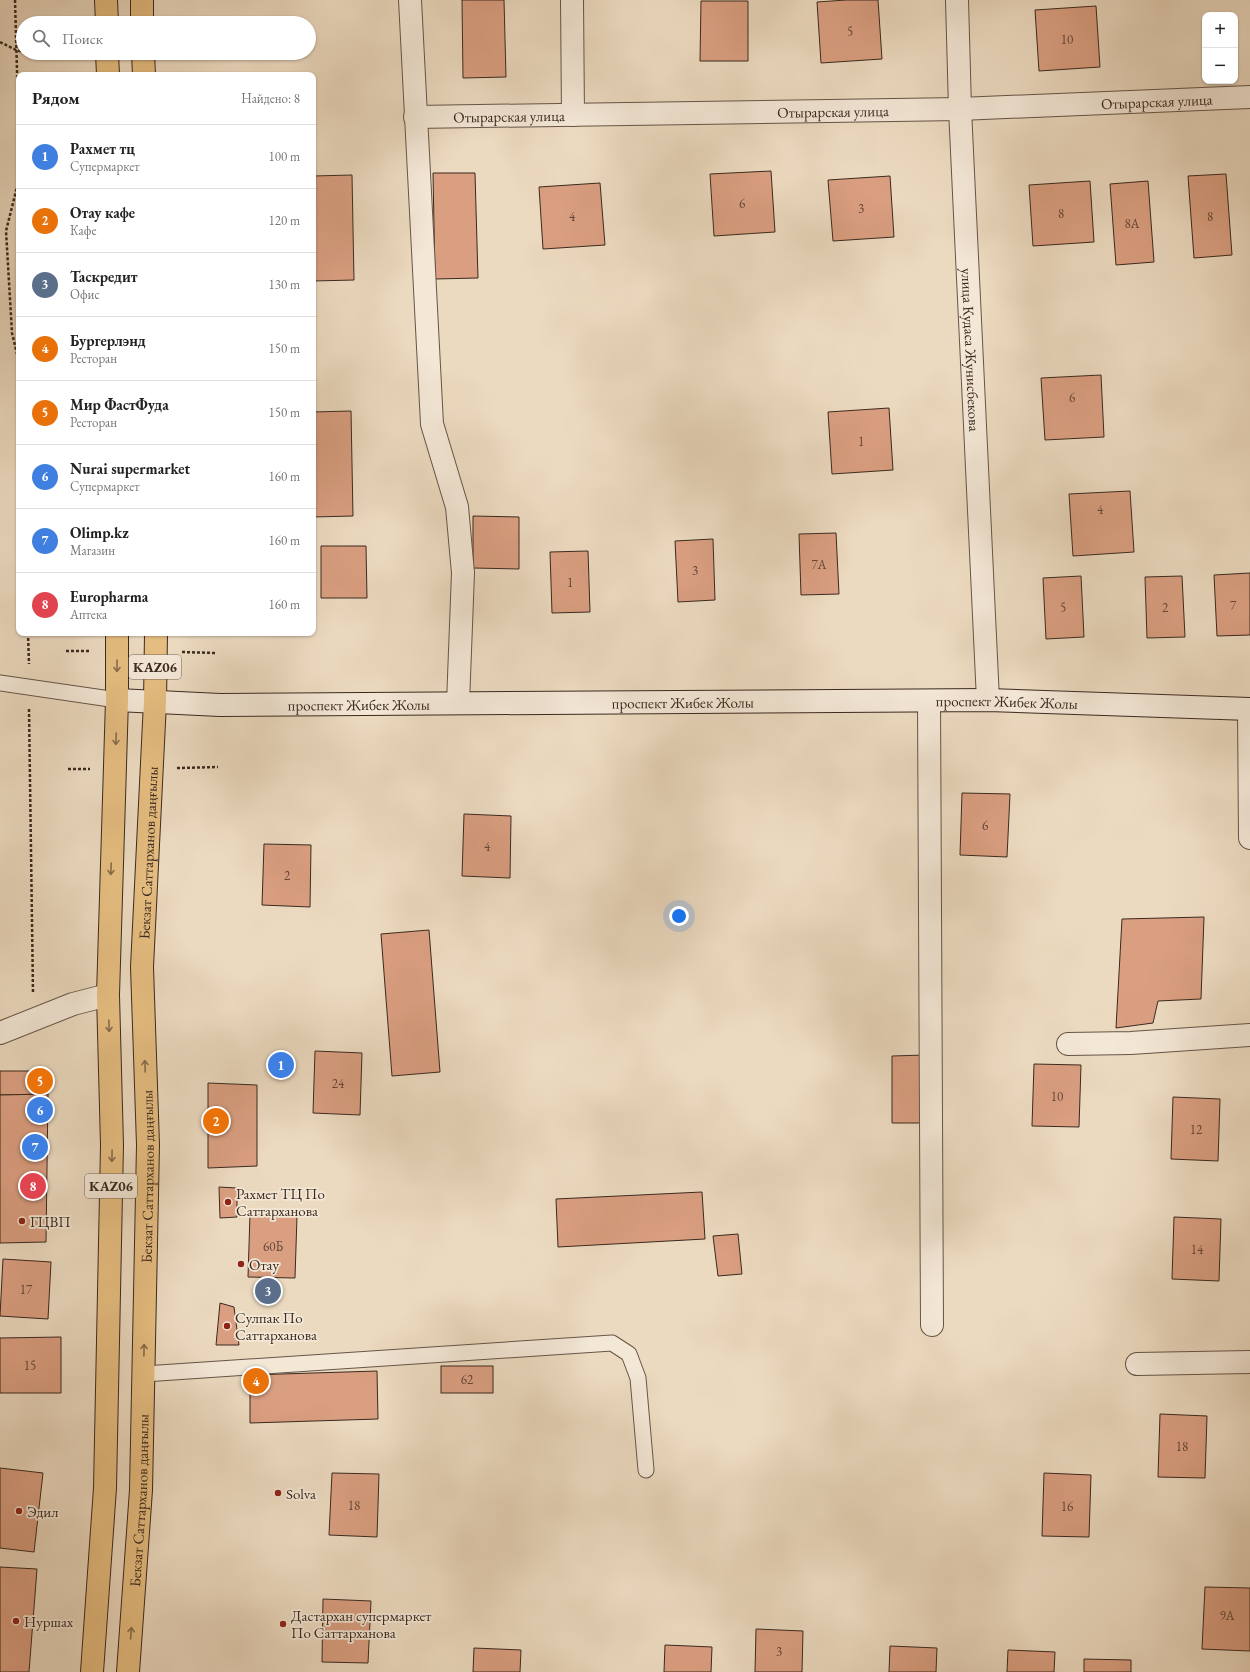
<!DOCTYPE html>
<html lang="ru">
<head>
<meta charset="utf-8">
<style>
  body { margin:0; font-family:"EB Garamond",serif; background:#f6f6f6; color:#222 }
  .controls { position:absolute; right:12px; top:12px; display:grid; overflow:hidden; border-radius:8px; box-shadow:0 1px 3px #0004 }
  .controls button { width:36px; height:36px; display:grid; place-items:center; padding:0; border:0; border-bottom:1px solid #e0e0e0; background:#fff; color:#222; font:20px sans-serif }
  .you { position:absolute; left:679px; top:916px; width:14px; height:14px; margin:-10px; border:3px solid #fff; border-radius:50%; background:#1a73e8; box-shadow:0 0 0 6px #1a73e833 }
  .badge { display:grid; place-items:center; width:26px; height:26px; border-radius:50%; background:#db2777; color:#fff; font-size:13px; font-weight:700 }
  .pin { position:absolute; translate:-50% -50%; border:2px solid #fff; box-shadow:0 1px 4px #0006 }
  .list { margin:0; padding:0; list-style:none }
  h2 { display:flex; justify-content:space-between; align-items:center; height:52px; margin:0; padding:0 16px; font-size:17px }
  h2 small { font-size:13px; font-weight:400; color:#767676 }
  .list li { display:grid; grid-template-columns:26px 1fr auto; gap:12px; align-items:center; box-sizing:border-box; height:64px; padding:0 16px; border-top:1px solid #e0e0e0 }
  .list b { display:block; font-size:15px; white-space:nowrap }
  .list p { margin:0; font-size:13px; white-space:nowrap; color:#767676 }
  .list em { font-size:13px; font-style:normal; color:#767676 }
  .icon { flex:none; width:22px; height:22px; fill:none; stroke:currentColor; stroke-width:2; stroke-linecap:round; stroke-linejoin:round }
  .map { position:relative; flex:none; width:1250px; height:1672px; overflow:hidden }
  .search { position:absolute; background:#fff; box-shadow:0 1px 3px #0004; left:16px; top:16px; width:300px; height:44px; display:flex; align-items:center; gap:10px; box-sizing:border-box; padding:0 14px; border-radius:22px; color:#767676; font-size:15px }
  .panel { position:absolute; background:#fff; box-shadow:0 1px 3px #0004; left:16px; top:72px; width:300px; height:564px; border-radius:8px }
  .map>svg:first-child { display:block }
  .building { fill:#da9f81; stroke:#3a291f }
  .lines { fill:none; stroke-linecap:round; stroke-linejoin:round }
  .lane-casing { stroke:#665547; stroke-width:17 }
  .street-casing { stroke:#665547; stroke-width:24 }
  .secondary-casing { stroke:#3a291f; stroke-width:24 }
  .primary-casing { stroke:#3a291f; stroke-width:24 }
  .path { stroke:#3a291f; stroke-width:2.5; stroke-dasharray:3 2; stroke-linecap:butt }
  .lane { stroke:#f3e7d6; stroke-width:15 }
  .street { stroke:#f3e7d6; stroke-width:22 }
  .secondary { stroke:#f3e7d6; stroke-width:22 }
  .primary { stroke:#e6bd80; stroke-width:22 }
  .oneway { stroke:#876c4b }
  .poi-dot { fill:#8f2418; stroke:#f3e7d6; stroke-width:1.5 }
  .labels { text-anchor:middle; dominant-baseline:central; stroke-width:3.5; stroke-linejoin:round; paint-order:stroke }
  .number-label { font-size:13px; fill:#624638 }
  .shield { fill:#f3e7d6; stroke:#726256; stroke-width:1 }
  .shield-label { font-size:14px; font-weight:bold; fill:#3a291f }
  .street-label { font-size:15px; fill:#3a291f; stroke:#f3e7d6 }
  .poi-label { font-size:15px; fill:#3a291f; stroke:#f3e7d6; text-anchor:start }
</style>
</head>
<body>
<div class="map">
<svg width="1250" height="1672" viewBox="0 0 1250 1672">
  <rect width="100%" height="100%" fill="#ecdac0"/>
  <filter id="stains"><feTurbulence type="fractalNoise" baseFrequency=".005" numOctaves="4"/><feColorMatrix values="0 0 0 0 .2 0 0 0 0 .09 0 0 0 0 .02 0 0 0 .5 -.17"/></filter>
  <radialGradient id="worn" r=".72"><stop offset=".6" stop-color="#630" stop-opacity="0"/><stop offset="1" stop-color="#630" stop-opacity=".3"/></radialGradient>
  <g class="building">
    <path d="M462,0H504L506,77L463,78Z"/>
    <path d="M846,0H878L882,59L821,63L817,2Z"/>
    <path d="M701,1H748V61H700Z"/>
    <path d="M1096,6L1100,67L1039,71L1035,10Z"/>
    <path d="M771,171L775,232L714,236L710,174Z"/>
    <path d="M433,173H475L478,278L435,279Z"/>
    <path d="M1226,174L1232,255L1194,258L1188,176Z"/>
    <path d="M352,175L354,280L313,281V176Z"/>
    <path d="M890,176L894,237L833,241L828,180Z"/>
    <path d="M1090,181L1094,242L1033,246L1029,185Z"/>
    <path d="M1148,181L1154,262L1116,265L1110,184Z"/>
    <path d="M600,183L605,245L543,249L539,187Z"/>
    <path d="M1101,375L1104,437L1045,440L1041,378Z"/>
    <path d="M889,408L893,470L832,474L828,412Z"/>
    <path d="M351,411L353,516L313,517V412Z"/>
    <path d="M1130,491L1134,552L1073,556L1069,494Z"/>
    <path d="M473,516L519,517V569L473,568Z"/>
    <path d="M836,533L839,594L801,595L799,534Z"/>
    <path d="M713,539L715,600L678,602L675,541Z"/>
    <path d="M321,546H366L367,598H321Z"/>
    <path d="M588,551L590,612L552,613L550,552Z"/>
    <path d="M1250,573V635L1217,636L1214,575Z"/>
    <path d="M1081,576L1084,637L1046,639L1043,578Z"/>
    <path d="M1182,576L1185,637L1147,638L1145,577Z"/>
    <path d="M962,793L1010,794L1007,857L960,855Z"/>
    <path d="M464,814L511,816L510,878L462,876Z"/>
    <path d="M264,844L311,845L310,907L262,905Z"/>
    <path d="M1204,917L1201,999L1158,1001L1153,1023L1116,1028L1122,919Z"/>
    <path d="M429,930L440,1072L392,1076L381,934Z"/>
    <path d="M315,1051L362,1053L360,1115L313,1113Z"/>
    <path d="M925,1055L924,1123H892V1056Z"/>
    <path d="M1034,1064L1081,1065L1079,1127L1032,1126Z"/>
    <path d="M0,1071H49L48,1094L0,1095Z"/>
    <path d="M208,1083L257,1085V1166L208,1168Z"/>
    <path d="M48,1094L46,1242L0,1243V1095Z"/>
    <path d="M1173,1097L1220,1099L1218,1161L1171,1159Z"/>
    <path d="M219,1187L237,1188V1217L220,1218Z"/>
    <path d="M702,1192L705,1239L558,1247L556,1199Z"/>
    <path d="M250,1214L297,1216L295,1278L248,1277Z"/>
    <path d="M1174,1217L1221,1219L1219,1281L1172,1279Z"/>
    <path d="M738,1234L742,1274L718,1276L713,1236Z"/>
    <path d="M3,1259L51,1262L48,1319L0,1316Z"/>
    <path d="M220,1303L234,1307L239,1345H216Z"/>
    <path d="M61,1337V1393H0V1338Z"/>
    <rect x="441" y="1366" width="52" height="27"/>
    <path d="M377,1371L378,1419L250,1423V1375Z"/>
    <path d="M1160,1414L1207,1416L1205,1478L1158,1477Z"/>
    <path d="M0,1468L43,1473L34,1552L0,1548Z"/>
    <path d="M332,1473L379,1474L377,1537L329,1535Z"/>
    <path d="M1044,1473L1091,1475L1089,1537L1042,1536Z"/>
    <path d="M0,1567L37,1569L29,1672H0Z"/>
    <path d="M1205,1587L1250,1588V1651L1202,1649Z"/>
    <path d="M323,1599L371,1601L368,1663L322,1662Z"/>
    <path d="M756,1629L803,1631L802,1672H755Z"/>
    <path d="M665,1645L712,1647L711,1672H664Z"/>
    <path d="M890,1646L937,1648L936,1672H889Z"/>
    <path d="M474,1648L521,1650L520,1672H473Z"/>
    <path d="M1008,1650L1055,1652L1054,1672H1007Z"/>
    <path d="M1084,1659L1131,1660V1672H1084Z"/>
  </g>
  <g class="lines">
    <defs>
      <g id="lane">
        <path d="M0,683L117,700"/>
        <path d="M144,1374L612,1343L629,1354L638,1378L646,1470"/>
      </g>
      <g id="street">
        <path d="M410,0L432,424L457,507L463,573L458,703"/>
        <path d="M572,0L573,115"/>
        <path id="s1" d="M957,0L960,109L988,700"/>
        <path id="s2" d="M415,117L960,109L1250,97"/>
        <path d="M929,701L932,1325"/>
        <path d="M1249,709L1250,838"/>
        <path d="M0,1033L73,1004L108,995"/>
        <path d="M1068,1044L1131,1043L1250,1035"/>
        <path d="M1137,1364L1250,1362"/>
      </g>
      <g id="secondary">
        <path id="s3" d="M117,700L220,705L988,700L1250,709"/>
      </g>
      <g id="primary">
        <path d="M106,0L107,23"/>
        <path d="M142,0V23"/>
        <path d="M107,53L108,75"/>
        <path d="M143,53L144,75"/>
        <path d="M92,1672L105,1488L112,1145L108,995L117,700V633"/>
        <path id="s4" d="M128,1672L141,1490L148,1145L142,967L155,702L156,633"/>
      </g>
    </defs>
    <use href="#lane" class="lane-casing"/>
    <use href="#street" class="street-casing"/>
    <use href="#secondary" class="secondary-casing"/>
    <use href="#primary" class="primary-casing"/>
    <g class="path">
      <path d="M15,0L19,142"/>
      <path d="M0,42L16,50L23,52"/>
      <path d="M33,53L61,57"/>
      <path d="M19,179L6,231L12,333L19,362"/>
      <path d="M28,633L29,664"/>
      <path d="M66,651H91"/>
      <path d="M182,652L215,653"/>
      <path d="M29,709L33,992"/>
      <path d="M177,768L218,767"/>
      <path d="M68,769H90"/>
    </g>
    <use href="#lane" class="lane"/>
    <use href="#street" class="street"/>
    <use href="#secondary" class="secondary"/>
    <use href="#primary" class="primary"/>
  </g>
  <defs><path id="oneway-shaft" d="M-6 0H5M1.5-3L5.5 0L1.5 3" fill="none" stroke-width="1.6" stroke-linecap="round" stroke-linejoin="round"/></defs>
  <g class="oneway">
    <use href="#oneway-shaft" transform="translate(117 666) rotate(90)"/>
    <use href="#oneway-shaft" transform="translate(116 739) rotate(92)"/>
    <use href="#oneway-shaft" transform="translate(111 869) rotate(92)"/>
    <use href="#oneway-shaft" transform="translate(109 1026) rotate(88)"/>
    <use href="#oneway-shaft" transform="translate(145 1066) rotate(-92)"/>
    <use href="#oneway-shaft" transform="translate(112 1156) rotate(91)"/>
    <use href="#oneway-shaft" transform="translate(144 1350) rotate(-89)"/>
    <use href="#oneway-shaft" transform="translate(131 1633) rotate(-86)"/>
  </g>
  <g class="poi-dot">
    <circle cx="228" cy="1202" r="4"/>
    <circle cx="22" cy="1221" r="4"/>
    <circle cx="241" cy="1264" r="4"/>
    <circle cx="227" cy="1326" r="4"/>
    <circle cx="278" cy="1493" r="4"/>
    <circle cx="19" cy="1511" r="4"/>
    <circle cx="16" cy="1621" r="4"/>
    <circle cx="283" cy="1624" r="4"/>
  </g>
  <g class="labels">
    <g class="number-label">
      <text x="850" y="31">5</text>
      <text x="1067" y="39">10</text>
      <text x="742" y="203">6</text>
      <text x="861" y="208">3</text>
      <text x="1061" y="213">8</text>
      <text x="572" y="216">4</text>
      <text x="1210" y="216">8</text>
      <text x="1132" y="223">8A</text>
      <text x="1072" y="397">6</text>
      <text x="861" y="441">1</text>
      <text x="1100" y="509">4</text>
      <text x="819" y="564">7A</text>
      <text x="695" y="570">3</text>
      <text x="570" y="582">1</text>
      <text x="1233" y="605">7</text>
      <text x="1063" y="607">5</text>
      <text x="1165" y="607">2</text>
      <text x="985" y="825">6</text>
      <text x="487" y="846">4</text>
      <text x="287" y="875">2</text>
      <text x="338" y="1083">24</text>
      <text x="1057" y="1096">10</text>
      <text x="1196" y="1129">12</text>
      <text x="273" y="1246">60Б</text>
      <text x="1197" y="1249">14</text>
      <text x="26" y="1289">17</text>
      <text x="30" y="1365">15</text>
      <text x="467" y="1379">62</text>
      <text x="1182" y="1446">18</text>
      <text x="354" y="1505">18</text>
      <text x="1067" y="1506">16</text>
      <text x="1227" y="1615">9A</text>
      <text x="779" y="1651">3</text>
    </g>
    <g class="shield">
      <rect x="129" y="655" width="52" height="24" rx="3"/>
      <rect x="85" y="1174" width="52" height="24" rx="3"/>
    </g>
    <g class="shield-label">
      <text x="155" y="667">KАZ06</text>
      <text x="111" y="1186">KАZ06</text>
    </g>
    <g class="street-label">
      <text stroke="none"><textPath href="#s2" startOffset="742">Отырарская улица</textPath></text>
      <text stroke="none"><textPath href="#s2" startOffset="418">Отырарская улица</textPath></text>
      <text stroke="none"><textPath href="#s2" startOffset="94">Отырарская улица</textPath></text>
      <text stroke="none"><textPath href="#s1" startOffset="350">улица Кудаса Жунисбекова</textPath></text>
      <text stroke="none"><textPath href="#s3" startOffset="566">проспект Жибек Жолы</textPath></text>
      <text stroke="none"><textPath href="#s3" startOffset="890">проспект Жибек Жолы</textPath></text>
      <text stroke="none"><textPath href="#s3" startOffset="242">проспект Жибек Жолы</textPath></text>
      <text stroke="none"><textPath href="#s4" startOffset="820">Бекзат Саттарханов даңғылы</textPath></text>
      <text stroke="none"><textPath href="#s4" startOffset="496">Бекзат Саттарханов даңғылы</textPath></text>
      <text stroke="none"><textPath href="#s4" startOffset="172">Бекзат Саттарханов даңғылы</textPath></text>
    </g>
    <g class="poi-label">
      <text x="236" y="1193">Рахмет ТЦ По<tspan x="236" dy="17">Саттарханова</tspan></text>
      <text x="30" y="1221">ГЦВП</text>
      <text x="249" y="1264">Отау</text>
      <text x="235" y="1317">Сулпак По<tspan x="235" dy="17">Саттарханова</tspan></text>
      <text x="286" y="1493">Solva</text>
      <text x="27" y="1511">Эдил</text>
      <text x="291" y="1615">Дастархан супермаркет<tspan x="291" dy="17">По Саттарханова</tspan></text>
      <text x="24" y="1621">Нуршах</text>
    </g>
  </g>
  <rect width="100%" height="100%" filter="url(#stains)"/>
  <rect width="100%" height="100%" fill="url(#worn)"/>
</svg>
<div class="controls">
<button>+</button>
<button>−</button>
</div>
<div class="you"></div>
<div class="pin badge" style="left:281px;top:1065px;background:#3f7fe0">1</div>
<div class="pin badge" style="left:216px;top:1121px;background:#e8710a">2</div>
<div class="pin badge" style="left:268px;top:1291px;background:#5c6f8a">3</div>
<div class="pin badge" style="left:256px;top:1381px;background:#e8710a">4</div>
<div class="pin badge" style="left:40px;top:1081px;background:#e8710a">5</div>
<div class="pin badge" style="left:40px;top:1110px;background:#3f7fe0">6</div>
<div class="pin badge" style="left:35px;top:1147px;background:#3f7fe0">7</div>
<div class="pin badge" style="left:33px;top:1186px;background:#e0444e">8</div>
<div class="search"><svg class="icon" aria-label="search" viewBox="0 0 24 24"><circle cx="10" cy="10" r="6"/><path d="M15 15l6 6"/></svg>Поиск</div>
<section class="panel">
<h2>Рядом<small>Найдено: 8</small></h2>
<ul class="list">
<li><span class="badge" style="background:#3f7fe0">1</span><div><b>Рахмет тц</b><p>Супермаркет</p></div><em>100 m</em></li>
<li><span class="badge" style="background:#e8710a">2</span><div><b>Отау кафе</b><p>Кафе</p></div><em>120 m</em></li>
<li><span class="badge" style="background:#5c6f8a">3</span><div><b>Таскредит</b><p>Офис</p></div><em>130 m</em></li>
<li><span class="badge" style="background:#e8710a">4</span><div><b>Бургерлэнд</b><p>Ресторан</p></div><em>150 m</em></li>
<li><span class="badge" style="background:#e8710a">5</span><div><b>Мир ФастФуда</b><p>Ресторан</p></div><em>150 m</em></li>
<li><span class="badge" style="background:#3f7fe0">6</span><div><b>Nurai supermarket</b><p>Супермаркет</p></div><em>160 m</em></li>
<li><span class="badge" style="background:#3f7fe0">7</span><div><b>Olimp.kz</b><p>Магазин</p></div><em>160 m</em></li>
<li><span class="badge" style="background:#e0444e">8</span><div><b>Europharma</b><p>Аптека</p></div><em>160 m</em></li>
</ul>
</section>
</div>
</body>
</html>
